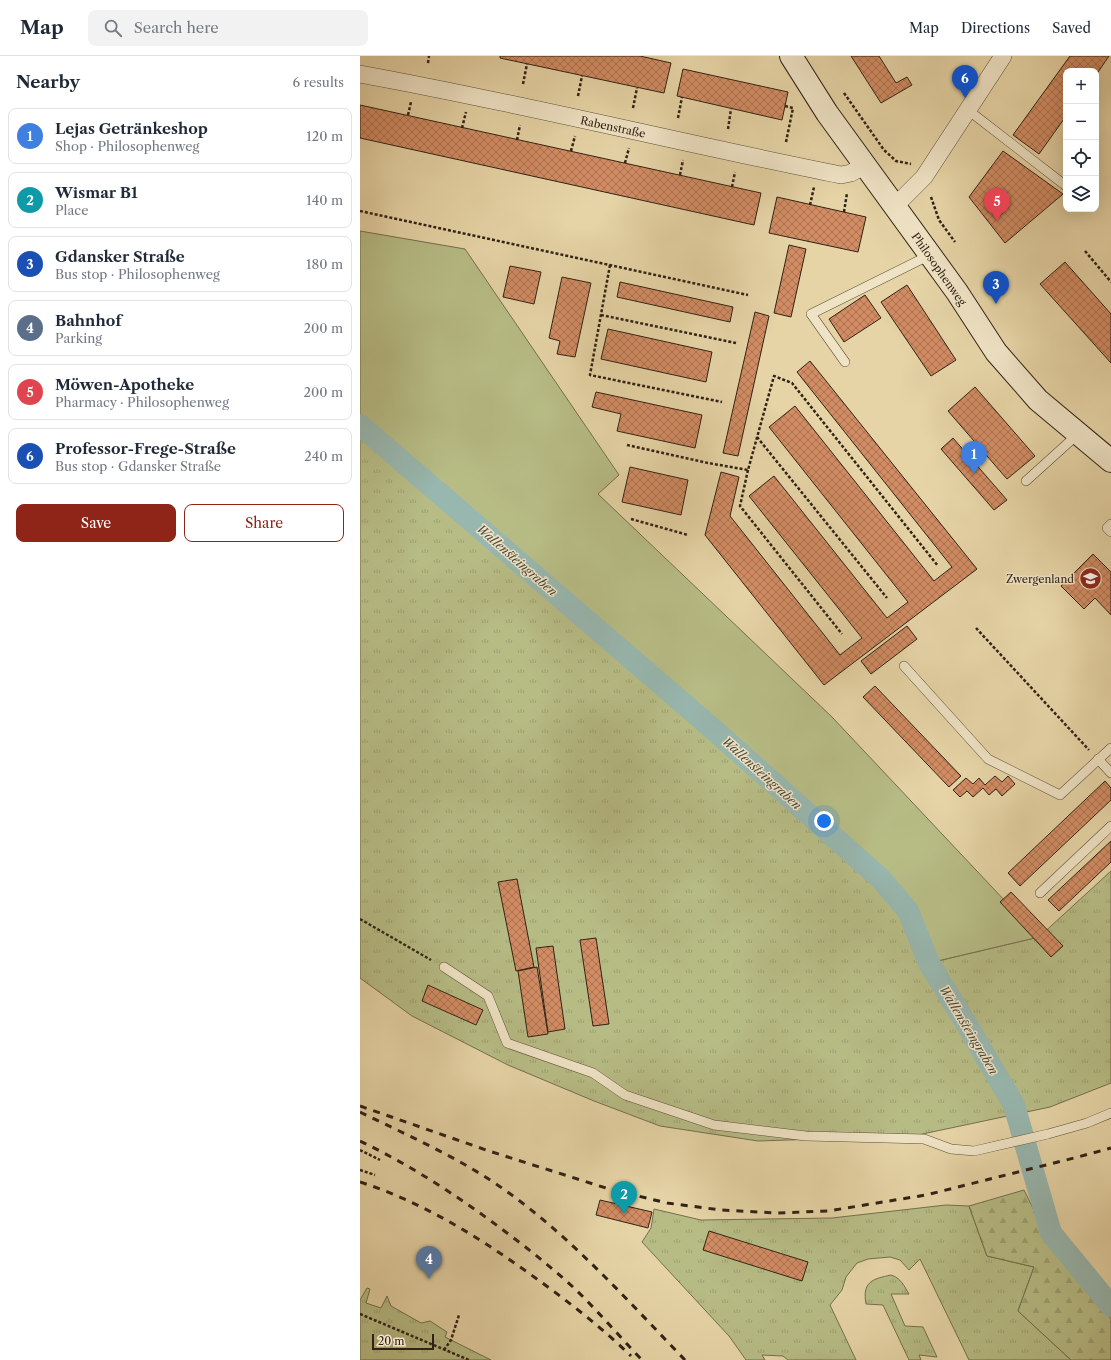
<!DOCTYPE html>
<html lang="en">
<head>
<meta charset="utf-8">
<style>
  body { margin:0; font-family:"Libre Caslon Text",serif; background:#f2f2f3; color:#1f2937 }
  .controls { position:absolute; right:12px; top:12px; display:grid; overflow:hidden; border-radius:8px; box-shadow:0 4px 16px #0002 }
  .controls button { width:36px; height:36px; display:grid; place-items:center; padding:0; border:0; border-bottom:1px solid #e0e1e3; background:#fff; color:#1f2937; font:20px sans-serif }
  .scale { position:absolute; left:12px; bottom:10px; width:62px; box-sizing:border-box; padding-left:4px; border:2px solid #302216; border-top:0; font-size:11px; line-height:14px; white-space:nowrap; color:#302216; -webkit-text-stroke:3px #efe3c5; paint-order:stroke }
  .you { position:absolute; left:464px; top:765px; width:14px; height:14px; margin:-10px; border:3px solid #fff; border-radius:50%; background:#1a73e8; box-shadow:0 0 0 6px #1a73e833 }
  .badge { display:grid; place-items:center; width:26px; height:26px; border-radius:50%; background:#8f2418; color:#fff; font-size:13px; font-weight:700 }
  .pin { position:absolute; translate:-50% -33px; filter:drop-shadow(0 1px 2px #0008) }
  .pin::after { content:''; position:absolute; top:21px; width:14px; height:12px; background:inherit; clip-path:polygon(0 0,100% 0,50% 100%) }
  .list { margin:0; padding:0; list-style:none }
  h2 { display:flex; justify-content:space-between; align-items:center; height:52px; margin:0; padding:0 16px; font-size:17px }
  h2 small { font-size:13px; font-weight:400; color:#747a83 }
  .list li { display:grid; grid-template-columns:26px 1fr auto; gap:12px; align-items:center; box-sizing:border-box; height:56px; margin:0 8px 8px; padding:0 8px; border:1px solid #e0e1e3; border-radius:8px }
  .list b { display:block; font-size:15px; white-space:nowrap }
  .list p { margin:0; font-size:13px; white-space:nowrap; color:#747a83 }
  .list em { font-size:13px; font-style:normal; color:#747a83 }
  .actions { display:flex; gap:8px; padding:12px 16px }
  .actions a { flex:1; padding:9px 0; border:1px solid #8f2418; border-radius:8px; text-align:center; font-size:14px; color:#8f2418 }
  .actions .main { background:#8f2418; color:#fff }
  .icon { flex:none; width:22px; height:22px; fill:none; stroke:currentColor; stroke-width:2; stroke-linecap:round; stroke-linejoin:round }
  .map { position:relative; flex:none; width:751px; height:1304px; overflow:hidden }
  header { display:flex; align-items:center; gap:24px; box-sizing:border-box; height:56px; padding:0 20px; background:#fff; border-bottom:1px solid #e0e1e3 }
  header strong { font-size:19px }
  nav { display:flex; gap:22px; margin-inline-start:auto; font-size:14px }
  .search { width:280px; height:36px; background:#f2f2f3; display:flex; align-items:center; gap:10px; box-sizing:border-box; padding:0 14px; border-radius:8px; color:#747a83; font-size:15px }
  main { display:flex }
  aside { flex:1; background:#fff }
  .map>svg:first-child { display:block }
  .grass { fill:url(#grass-tufts); stroke:#746f4e }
  .forest { fill:url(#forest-firs); stroke:#746f4e }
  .garden { fill:#b7bc85; stroke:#746f4e }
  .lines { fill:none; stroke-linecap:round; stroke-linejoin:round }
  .canal { stroke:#98b7af; stroke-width:22 }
  .building { fill:url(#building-cross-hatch); stroke:#302216 }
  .lane-casing { stroke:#5e4e3a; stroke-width:10 }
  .street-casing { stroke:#5e4e3a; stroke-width:18 }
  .secondary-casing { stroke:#302216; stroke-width:24 }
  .path { stroke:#302216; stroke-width:2.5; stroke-dasharray:3 2; stroke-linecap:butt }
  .lane { stroke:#efe3c5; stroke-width:9 }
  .street { stroke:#efe3c5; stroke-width:17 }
  .secondary { stroke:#efe3c5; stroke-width:22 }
  .rail { stroke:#302216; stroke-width:3; stroke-dasharray:7 7; stroke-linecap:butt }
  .labels { text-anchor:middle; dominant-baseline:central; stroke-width:3; stroke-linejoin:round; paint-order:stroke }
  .street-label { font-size:11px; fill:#302216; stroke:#efe3c5 }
  .poi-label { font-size:11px; fill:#302216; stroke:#efe3c5; text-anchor:end }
  .water-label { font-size:12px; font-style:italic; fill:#4a473c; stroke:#efe3c5 }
</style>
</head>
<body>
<header>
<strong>Map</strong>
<div class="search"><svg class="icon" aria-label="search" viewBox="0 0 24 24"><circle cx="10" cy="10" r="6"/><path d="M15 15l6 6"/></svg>Search here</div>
<nav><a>Map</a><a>Directions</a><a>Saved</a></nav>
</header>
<main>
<aside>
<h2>Nearby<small>6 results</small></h2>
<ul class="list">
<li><span class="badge" style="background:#3f7fe0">1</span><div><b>Lejas Getränkeshop</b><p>Shop · Philosophenweg</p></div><em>120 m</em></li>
<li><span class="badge" style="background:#0f9aa8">2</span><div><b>Wismar B1</b><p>Place</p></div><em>140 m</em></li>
<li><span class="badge" style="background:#1a4fb4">3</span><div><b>Gdansker Straße</b><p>Bus stop · Philosophenweg</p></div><em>180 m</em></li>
<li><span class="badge" style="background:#5c6f8a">4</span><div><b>Bahnhof</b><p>Parking</p></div><em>200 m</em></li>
<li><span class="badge" style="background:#e0444e">5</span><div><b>Möwen-Apotheke</b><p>Pharmacy · Philosophenweg</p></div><em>200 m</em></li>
<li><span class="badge" style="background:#1a4fb4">6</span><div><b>Professor-Frege-Straße</b><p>Bus stop · Gdansker Straße</p></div><em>240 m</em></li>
</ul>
<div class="actions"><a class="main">Save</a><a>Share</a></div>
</aside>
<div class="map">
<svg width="751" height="1304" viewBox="0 0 751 1304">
  <defs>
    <pattern id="grass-tufts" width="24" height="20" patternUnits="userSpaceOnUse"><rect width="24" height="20" fill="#b7bc85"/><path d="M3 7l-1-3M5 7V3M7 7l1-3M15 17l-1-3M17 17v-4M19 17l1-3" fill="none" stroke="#9ea172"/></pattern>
    <pattern id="forest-firs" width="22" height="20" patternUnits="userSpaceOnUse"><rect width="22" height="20" fill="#b7bc85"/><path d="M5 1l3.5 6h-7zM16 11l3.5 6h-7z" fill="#9ea172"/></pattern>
    <pattern id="building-cross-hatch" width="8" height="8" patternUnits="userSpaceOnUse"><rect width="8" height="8" fill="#d28c63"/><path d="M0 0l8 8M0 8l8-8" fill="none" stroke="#ab7251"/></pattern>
  </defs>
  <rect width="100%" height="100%" fill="#e6d4a6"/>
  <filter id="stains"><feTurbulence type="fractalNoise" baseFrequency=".005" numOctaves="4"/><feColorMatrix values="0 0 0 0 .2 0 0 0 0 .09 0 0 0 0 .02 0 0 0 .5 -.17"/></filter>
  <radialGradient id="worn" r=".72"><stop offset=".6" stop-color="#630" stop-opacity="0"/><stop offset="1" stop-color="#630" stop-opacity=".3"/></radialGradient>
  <g class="grass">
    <path d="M0,369L353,673L521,823L548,855L569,907L679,881L751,815V1027L690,1051L553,1080L398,1085L300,1070L234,1045L148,1009L52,960L0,922Z"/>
    <path d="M586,1149L609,1150L627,1200L674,1211L658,1255L711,1304H609L560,1203L549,1214L540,1204L530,1201L508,1203L497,1207L486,1221L482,1234L470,1249L496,1304H428L423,1300L402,1299L405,1304H386L369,1280L282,1186L291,1172L294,1153L341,1164L472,1162Z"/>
    <path d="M531,1219C541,1222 544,1230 549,1238H531L545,1270L563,1271L577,1301L559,1299L561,1304H549L523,1249L506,1248C502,1226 512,1223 531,1219Z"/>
    <path d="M7,1232L10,1233L6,1247L21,1252L27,1240L31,1250L61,1267L70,1265L87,1276L85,1281L131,1304H0V1244Z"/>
  </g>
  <path class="forest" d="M664,1134L690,1187L751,1263V1304H711L658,1255L674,1211L627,1200L609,1150Z"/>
  <path class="garden" d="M0,175L105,193L259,419L238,438L472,661L679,881L569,907L548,855L521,823L353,673L0,369Z"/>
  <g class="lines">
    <path class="canal" d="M0,369L353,673L521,823L548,855L569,907L604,964L654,1049L691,1177L751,1250"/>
  </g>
  <g class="building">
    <path d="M140,0H280L311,7L304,37L140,2Z"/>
    <path d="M491,0H519L536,27L547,21L552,29L521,47Z"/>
    <path d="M710,0H749L736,19V15H706V60L679,98L653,79Z"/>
    <path d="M323,13L428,36L422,64L317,40Z"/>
    <path d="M0,49L401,137L394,169L0,82Z"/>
    <path d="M643,95L703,138L645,187L609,141Z"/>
    <path d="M417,141L506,161L498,196L409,177Z"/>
    <path d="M429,189L446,193L431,261L414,257Z"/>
    <path d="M705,206L751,258V307L680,228Z"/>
    <path d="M150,210L181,216L174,248L143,241Z"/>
    <path d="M202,221L231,227L215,301L197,298L200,285L189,282Z"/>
    <path d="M260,226L373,251L370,266L257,241Z"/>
    <path d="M547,229L596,304L571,320L521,246Z"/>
    <path d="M505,239L521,262L484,286L469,263Z"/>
    <path d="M395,256L409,260L378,400L363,397Z"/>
    <path d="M248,273L352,296L346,326L241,303Z"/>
    <path d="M450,305L617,513L464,629L345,479L361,416L379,421L370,460L480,599L502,582L389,440L414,420L527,562L548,546L409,371L435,350L574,525L592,511L437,316Z"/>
    <path d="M615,331L675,400L647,423L588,355Z"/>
    <path d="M236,336L342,359L335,392L257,375L261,358L232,351Z"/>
    <path d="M593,382L647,444L634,454L581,393Z"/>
    <path d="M270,411L328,424L321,459L262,446Z"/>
    <path d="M733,498L751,516V559L735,542L724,553L701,530Z"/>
    <path d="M547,570L557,583L511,618L501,605Z"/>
    <path d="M515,630L601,720L589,731L503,641Z"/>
    <path d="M635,720L642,726L648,720L655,728L642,740L636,733L629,739L623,732L613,741L607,735L600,741L593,734L606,722L613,728L619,722L625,729Z"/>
    <path d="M745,725L751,732V744L660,830L648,817Z"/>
    <path d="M751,785V806L699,855L688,844Z"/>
    <path d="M157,823L174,911L156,915L138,826Z"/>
    <path d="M651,836L703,890L691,901L640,846Z"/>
    <path d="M236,882L249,968L233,970L220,884Z"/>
    <path d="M193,890L205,973L188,976L176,892Z"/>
    <path d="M177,911L188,978L168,981L158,915Z"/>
    <path d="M68,929L123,954L116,969L62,945Z"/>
    <path d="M240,1144L292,1156L288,1172L236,1159Z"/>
    <path d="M349,1175L448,1206L442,1225L343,1194Z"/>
  </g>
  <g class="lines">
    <defs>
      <g id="lane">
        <path d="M608,54L706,130"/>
        <path d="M485,306L451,258L570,199"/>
        <path d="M666,425L718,378"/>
        <path d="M751,468L747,472L751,476"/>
        <path d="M544,610L628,703L700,739L751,692"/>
        <path d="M738,703L751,717"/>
        <path d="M680,837L751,770"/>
        <path d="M84,911L128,940L147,987L233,1017L265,1039L354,1069L446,1080L564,1083L591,1093L614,1095L688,1078L727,1067L751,1057"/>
      </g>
      <g id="street">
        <path d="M0,18C161,47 320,87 481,119L491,117L505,109"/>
        <path d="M535,150L564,121L643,0"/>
      </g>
      <path id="secondary" d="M431,0L467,57L597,236L636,296L678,344L751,405"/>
    </defs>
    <use href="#lane" class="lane-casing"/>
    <use href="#street" class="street-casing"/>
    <use href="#secondary" class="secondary-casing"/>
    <g class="path">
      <path d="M68,7L69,0"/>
      <path d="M163,28L167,8"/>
      <path d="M484,37L524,94L536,105L551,108"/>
      <path d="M218,40L222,20"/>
      <path d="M425,50L433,52L426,86"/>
      <path d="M273,52L277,32"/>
      <path d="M48,59L51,46"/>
      <path d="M318,62L322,41"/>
      <path d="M102,72L106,56"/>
      <path d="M368,73L371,53"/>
      <path d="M157,84L160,69"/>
      <path d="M211,95L215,80"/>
      <path d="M265,107L269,92"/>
      <path d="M320,119L323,104"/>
      <path d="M372,131L375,116"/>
      <path d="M571,141L579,164L595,186"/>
      <path d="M450,149L454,131"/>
      <path d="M0,155L388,239"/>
      <path d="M484,156L487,137"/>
      <path d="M725,195L751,226"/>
      <path d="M250,209L230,319L362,346"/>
      <path d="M241,259L376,287"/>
      <path d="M397,381L527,542"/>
      <path d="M267,389L348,407L388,414L414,320L432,327L578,510"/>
      <path d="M388,414L380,450L482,578"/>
      <path d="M271,463L328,479"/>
      <path d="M616,572L729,694"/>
      <path d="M0,863L71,904"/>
      <path d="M0,1094L20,1104"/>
      <path d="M0,1114L15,1119"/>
      <path d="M0,1258L109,1304"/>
      <path d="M84,1294L91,1284L99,1259"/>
    </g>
    <use href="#lane" class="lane"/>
    <use href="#street" class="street"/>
    <use href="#secondary" class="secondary"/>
    <g class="rail">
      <path d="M0,1050L129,1095L249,1133L307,1147L361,1154L417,1157L468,1155L566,1139L718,1101L751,1092"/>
      <path d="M0,1056C51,1081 104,1104 149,1137C215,1185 269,1246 325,1304"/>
      <path d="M0,1085C52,1110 101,1142 147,1177C170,1194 192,1212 213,1231C237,1254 259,1280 282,1304"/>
      <path d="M0,1126C62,1146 117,1180 170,1218C205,1243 240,1270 271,1300"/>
    </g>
  </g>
  <defs>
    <symbol id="school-disc" viewBox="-11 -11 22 22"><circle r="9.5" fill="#8f2418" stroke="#efe3c5"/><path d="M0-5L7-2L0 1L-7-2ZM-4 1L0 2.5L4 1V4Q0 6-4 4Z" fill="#fff"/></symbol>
  </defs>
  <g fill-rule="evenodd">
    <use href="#school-disc" x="718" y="510" width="25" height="25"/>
  </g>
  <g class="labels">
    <g class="street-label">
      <text transform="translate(253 71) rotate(12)">Rabenstraße</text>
      <text transform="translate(579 213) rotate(55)">Philosophenweg</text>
    </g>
    <g class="poi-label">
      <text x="714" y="523">Zwergenland</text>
    </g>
    <g class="water-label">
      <text transform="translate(157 504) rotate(41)">Wallensteingraben</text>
      <text transform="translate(402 717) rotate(42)">Wallensteingraben</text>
      <text transform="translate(609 974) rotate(59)">Wallensteingraben</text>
    </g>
  </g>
  <rect width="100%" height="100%" filter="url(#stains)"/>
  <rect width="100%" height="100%" fill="url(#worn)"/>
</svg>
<div class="controls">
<button>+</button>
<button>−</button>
<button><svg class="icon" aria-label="locate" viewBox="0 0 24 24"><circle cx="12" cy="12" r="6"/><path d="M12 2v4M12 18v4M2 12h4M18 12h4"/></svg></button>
<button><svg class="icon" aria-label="layers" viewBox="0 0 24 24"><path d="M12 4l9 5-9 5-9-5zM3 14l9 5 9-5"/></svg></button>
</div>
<div class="scale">20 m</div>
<div class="you"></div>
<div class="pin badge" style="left:614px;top:418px;background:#3f7fe0">1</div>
<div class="pin badge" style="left:264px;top:1158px;background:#0f9aa8">2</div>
<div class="pin badge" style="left:636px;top:248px;background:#1a4fb4">3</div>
<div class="pin badge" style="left:69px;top:1223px;background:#5c6f8a">4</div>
<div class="pin badge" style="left:637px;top:165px;background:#e0444e">5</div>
<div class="pin badge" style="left:605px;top:42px;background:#1a4fb4">6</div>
</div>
</main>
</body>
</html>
